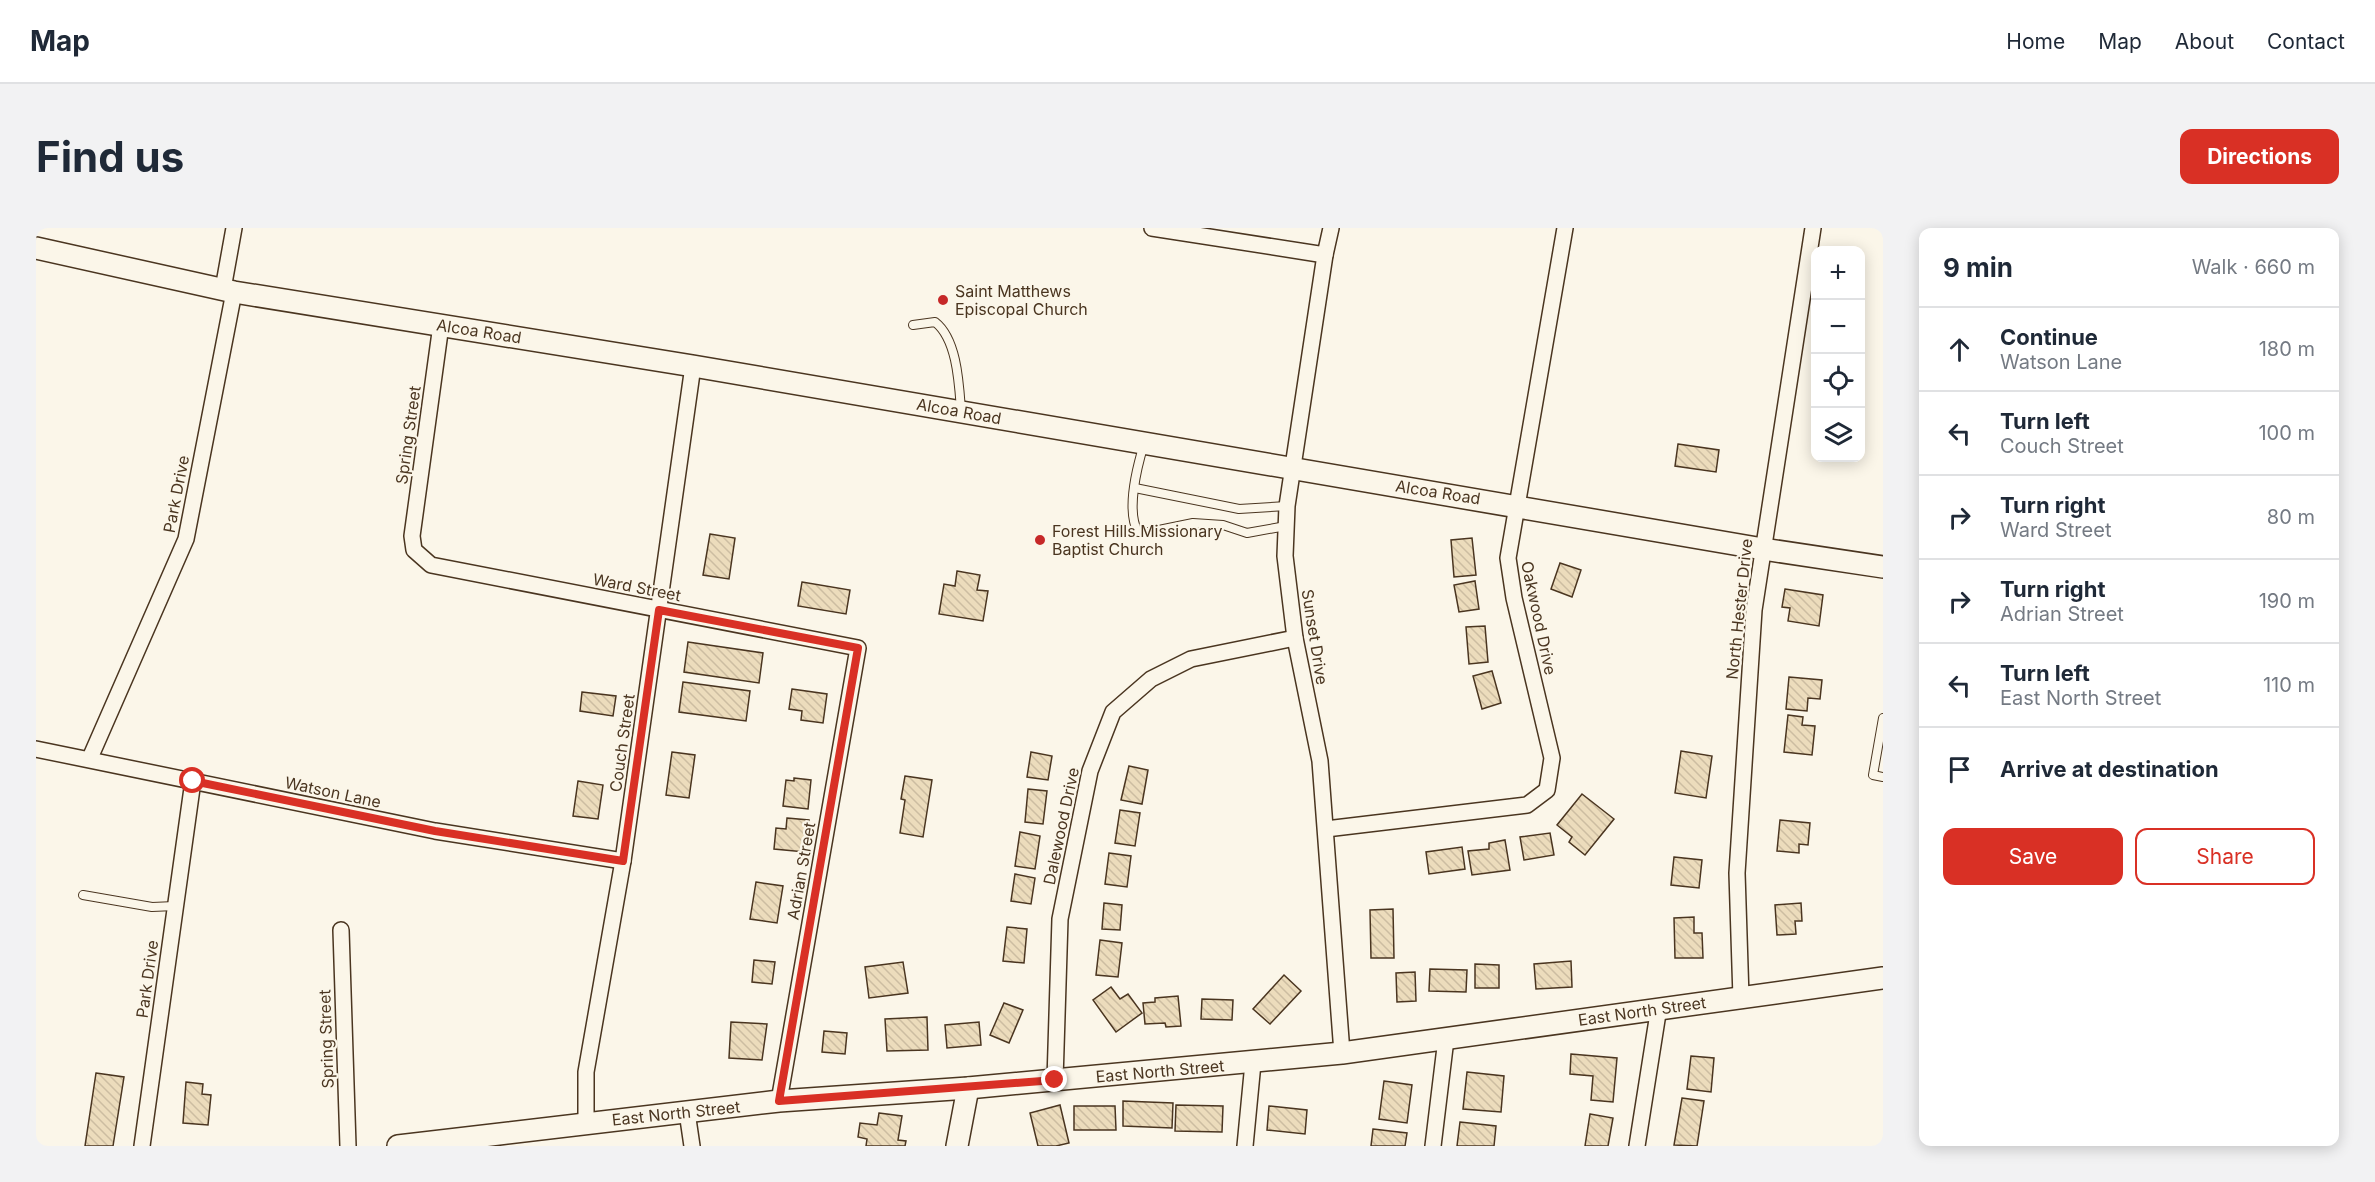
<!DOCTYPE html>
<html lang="en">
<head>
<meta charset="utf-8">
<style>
  body { margin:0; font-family:Inter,sans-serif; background:#f2f2f3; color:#1f2937 }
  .controls { position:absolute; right:18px; top:18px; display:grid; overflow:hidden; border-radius:12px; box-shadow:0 3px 15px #0003 }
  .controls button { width:54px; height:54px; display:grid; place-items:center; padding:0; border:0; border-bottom:2px solid #e0e1e3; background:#fff; color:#1f2937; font:30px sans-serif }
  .stop { position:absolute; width:18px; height:18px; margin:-14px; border:4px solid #d93025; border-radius:50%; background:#fff }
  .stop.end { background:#d93025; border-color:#fff; box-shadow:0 2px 6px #0008 }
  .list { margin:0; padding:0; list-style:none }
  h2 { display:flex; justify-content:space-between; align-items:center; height:78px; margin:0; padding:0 24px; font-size:26px }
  h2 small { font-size:20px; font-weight:400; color:#747a83 }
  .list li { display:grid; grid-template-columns:39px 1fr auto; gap:18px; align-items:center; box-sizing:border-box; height:84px; padding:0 24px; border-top:2px solid #e0e1e3 }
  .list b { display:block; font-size:22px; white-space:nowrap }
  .list p { margin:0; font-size:20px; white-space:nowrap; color:#747a83 }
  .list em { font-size:20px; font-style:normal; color:#747a83 }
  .actions { display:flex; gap:12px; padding:18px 24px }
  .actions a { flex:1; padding:14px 0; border:2px solid #d93025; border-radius:12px; text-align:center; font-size:21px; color:#d93025 }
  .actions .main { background:#d93025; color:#fff }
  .icon { flex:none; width:33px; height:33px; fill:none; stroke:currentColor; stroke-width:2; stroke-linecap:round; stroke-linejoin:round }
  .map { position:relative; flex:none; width:1847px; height:918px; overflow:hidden; border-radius:12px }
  header { display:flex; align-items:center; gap:36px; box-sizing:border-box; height:84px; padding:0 30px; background:#fff; border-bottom:2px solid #e0e1e3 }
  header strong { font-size:28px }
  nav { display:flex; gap:33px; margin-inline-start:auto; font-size:21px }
  .intro { display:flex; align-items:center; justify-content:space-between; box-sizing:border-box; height:144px; padding:0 36px }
  h1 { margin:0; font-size:42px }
  .button { padding:15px 27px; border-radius:12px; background:#d93025; color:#fff; font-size:21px; font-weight:700 }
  main { display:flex; gap:36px; padding:0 36px }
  aside { flex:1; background:#fff; border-radius:12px; box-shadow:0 3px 15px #0003 }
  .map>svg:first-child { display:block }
  .building { fill:url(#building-back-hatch); stroke:#4a3520; stroke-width:1.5 }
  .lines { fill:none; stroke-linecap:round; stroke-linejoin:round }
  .lane-casing { stroke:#4a3520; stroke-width:10 }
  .street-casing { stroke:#4a3520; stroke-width:18 }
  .secondary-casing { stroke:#4a3520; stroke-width:24 }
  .lane { stroke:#fbf6e9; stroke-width:8 }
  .street { stroke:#fbf6e9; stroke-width:15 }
  .secondary { stroke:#fbf6e9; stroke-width:21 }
  .route { stroke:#d93025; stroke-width:8 }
  .poi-dot { fill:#c62828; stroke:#fbf6e9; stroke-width:2 }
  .labels { text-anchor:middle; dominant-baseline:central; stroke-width:4.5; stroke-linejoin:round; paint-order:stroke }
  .poi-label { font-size:16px; fill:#4a3520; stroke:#fbf6e9; text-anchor:start }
  .street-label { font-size:16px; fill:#4a3520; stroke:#fbf6e9 }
</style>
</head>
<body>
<header>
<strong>Map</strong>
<nav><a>Home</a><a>Map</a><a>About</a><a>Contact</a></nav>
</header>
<div class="intro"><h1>Find us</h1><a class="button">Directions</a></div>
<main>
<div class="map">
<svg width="1847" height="918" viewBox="0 0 1847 918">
  <defs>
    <pattern id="building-back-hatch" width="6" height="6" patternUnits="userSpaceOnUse" patternTransform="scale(1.5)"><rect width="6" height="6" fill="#ecdcbc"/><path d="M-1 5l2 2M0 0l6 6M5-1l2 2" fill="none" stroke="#ccbda1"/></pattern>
  </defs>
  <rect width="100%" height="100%" fill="#fbf6e9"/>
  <g class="building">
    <path d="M1642,216L1683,222L1680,244L1639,238Z"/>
    <path d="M674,306L699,310L693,351L667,347Z"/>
    <path d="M1436,310L1440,347L1418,349L1415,312Z"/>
    <path d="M1524,335L1545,342L1536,369L1515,361Z"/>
    <path d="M921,343L944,347L941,362L952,363L947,393L903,386L908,356L919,358Z"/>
    <path d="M1439,353L1443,381L1423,384L1418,357Z"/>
    <path d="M766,354L814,362L810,386L762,378Z"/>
    <path d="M1749,361L1787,367L1783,398L1752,393L1754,380L1746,379Z"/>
    <path d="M1449,398L1452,434L1433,436L1430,399Z"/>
    <path d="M652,414L727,425L723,455L648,444Z"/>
    <path d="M1456,443L1465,475L1446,481L1437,448Z"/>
    <path d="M1753,449L1786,452L1784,471L1772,470L1771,483L1750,481Z"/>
    <path d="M647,454L714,463L710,493L643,484Z"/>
    <path d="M756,461L791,466L787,495L765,492L766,483L753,481Z"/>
    <path d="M546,464L580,468L577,488L544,483Z"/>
    <path d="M1752,487L1767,489L1766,497L1779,498L1776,527L1748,524Z"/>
    <path d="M1645,523L1676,528L1670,570L1639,565Z"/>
    <path d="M636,524L659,527L653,570L630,567Z"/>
    <path d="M995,524L1016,528L1012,552L991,549Z"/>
    <path d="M1093,538L1112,542L1106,576L1085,572Z"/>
    <path d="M869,548L896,552L887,609L864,605L869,572L865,571Z"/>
    <path d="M758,550L775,552L772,581L747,578L750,552L758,553Z"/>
    <path d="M542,553L567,557L562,591L537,588Z"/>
    <path d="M992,561L1011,563L1007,596L989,594Z"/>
    <path d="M1546,566L1578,591L1549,627L1533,614L1536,609L1521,597Z"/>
    <path d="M1084,582L1104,585L1099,618L1079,615Z"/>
    <path d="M751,590L773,592L769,624L738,621L740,600L750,601Z"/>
    <path d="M1744,592L1774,595L1772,617L1763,616V625L1741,623Z"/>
    <path d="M984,604L1004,608L999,641L979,638Z"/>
    <path d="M1514,605L1518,627L1488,632L1484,609Z"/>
    <path d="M1469,612L1474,642L1436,647L1432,623L1453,621V615Z"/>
    <path d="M1426,619L1429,641L1393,646L1390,624Z"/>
    <path d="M1073,625L1095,628L1091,659L1069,656Z"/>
    <path d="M1638,629L1666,632L1663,660L1635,657Z"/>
    <path d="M979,646L999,650L995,676L975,673Z"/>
    <path d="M720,654L747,658L741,695L714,691Z"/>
    <path d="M1068,675L1086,677L1084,702L1066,701Z"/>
    <path d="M1765,675L1766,693H1759L1760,706L1741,707L1739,677Z"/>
    <path d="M1357,681L1358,730H1335L1334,682Z"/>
    <path d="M1658,689V705H1666L1667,730H1639L1638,690Z"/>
    <path d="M971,699L991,701L988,735L967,733Z"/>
    <path d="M1064,712L1086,715L1082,749L1060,747Z"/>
    <path d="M718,732L739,734L736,756L716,754Z"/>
    <path d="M1535,733L1536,759L1500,761L1498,736Z"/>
    <path d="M867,734L872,765L833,770L829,739Z"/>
    <path d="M1439,736L1463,737V760H1439Z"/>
    <path d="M1394,741L1431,742L1430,764L1393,763Z"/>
    <path d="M1379,744L1380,773L1361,774L1360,745Z"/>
    <path d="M1248,747L1265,763L1234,796L1217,781Z"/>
    <path d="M1075,759L1084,771L1092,766L1106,785L1080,804L1057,772Z"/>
    <path d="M1142,768L1145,798L1130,799L1129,795L1109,796L1107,775L1119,774V770Z"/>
    <path d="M1166,771L1197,772L1196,792L1165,791Z"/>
    <path d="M968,775L987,782L973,815L954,807Z"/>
    <path d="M891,789L892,822L851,823L849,791Z"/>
    <path d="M695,794L731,796L726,832L693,830Z"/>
    <path d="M943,794L945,817L911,820L909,797Z"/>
    <path d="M788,803L811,805L809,826L786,824Z"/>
    <path d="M1535,826L1581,830L1577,874L1555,872L1557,848L1534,846Z"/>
    <path d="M1655,828L1678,830L1675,864L1651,861Z"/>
    <path d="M1431,844L1468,848L1465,884L1427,881Z"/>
    <path d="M60,845L88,849L77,918H49Z"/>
    <path d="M1348,853L1376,857L1371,895L1343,891Z"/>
    <path d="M150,854L167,856L166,866L175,867L172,897L147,895Z"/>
    <path d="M1646,870L1668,873L1661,918L1638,917Z"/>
    <path d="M1087,873L1137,875L1136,900L1087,898Z"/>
    <path d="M1024,877L1033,915L1020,918H1002L994,885Z"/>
    <path d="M1140,877L1187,878L1186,904L1139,903Z"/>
    <path d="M1038,878H1079L1080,902H1038Z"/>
    <path d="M1233,878L1271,882L1269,906L1231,902Z"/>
    <path d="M843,885L866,888L862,912L870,913L869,918H830L831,911L822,909L824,895L841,897Z"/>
    <path d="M1554,886L1577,890L1572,918H1549Z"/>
    <path d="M1424,894L1460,898L1458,918H1421Z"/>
    <path d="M1337,901L1371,905L1369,918H1335Z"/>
  </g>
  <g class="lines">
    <defs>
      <g id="lane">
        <path d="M877,97L899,94C921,111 923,155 925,182"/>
        <path d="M1108,216C1101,239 1090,283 1102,304H1113L1157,295L1187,297L1211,305L1250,298"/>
        <path d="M1099,260L1203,281L1251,278"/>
        <path d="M1847,490L1837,547L1847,549"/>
        <path d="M47,667L116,679L139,678"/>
      </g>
      <g id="street">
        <path d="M1116,0L1289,27"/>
        <path d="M1295,0L1289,27L1251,278L1249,328L1259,410L1284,533L1306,825"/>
        <path d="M187,61L198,0"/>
        <path d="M405,97L376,308L378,322L395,337L822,420L743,873"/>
        <path d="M0,521L399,603L587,633"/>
        <path d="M54,530L150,311L198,64"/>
        <path d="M1290,601L1491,577L1511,562L1516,530L1478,370L1472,330L1529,0"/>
        <path d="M305,702L312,918"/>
        <path d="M1705,770L1701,645L1718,382L1777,0"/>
        <path d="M1019,852L1024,691L1054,543L1077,484L1115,451L1155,431L1259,410"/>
        <path d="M651,884L656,918"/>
        <path d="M550,895V844L587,633L657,138"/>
        <path d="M106,918L157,553"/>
        <path d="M1209,918L1217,835"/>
        <path d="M1397,918L1410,811"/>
        <path d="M1601,918L1623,779"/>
      </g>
      <g id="secondary">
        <path d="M0,20L198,64L657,138L1727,321L1847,339"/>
        <path d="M362,918L743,873L932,860L1306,825L1847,750"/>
        <path d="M921,918L932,860"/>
      </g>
    </defs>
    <use href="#lane" class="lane-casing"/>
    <use href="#street" class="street-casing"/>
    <use href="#secondary" class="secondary-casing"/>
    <use href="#lane" class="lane"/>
    <use href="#street" class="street"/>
    <use href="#secondary" class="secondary"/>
  </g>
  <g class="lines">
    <path class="route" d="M157,553L399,603L587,633L623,382L822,420L743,873L1019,852"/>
  </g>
  <g class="poi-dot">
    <circle cx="907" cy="72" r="6"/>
    <circle cx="1004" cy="312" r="6"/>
  </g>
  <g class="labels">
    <g class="poi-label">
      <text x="919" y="63">Saint Matthews<tspan x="919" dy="18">Episcopal Church</tspan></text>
      <text x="1016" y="303">Forest Hills Missionary<tspan x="1016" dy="18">Baptist Church</tspan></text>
    </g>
    <g class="street-label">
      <text transform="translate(443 103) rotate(9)">Alcoa Road</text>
      <text transform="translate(923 183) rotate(10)">Alcoa Road</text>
      <text transform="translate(372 207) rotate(-82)">Spring Street</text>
      <text transform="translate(1402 264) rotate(9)">Alcoa Road</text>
      <text transform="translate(140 266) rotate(-79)">Park Drive</text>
      <text transform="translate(601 359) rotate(11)">Ward Street</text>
      <text transform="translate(1703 381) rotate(-84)">North Hester Drive</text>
      <text transform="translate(1503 390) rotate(78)">Oakwood Drive</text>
      <text transform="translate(1279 409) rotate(81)">Sunset Drive</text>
      <text transform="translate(586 515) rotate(-82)">Couch Street</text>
      <text transform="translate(297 564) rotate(12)">Watson Lane</text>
      <text transform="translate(1025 598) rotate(-78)">Dalewood Drive</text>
      <text transform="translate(765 643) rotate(-80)">Adrian Street</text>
      <text transform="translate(111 751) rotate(-82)">Park Drive</text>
      <text transform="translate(1606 783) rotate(-8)">East North Street</text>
      <text transform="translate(290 811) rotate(-92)">Spring Street</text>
      <text transform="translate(1124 843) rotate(-5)">East North Street</text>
      <text transform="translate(640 885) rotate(-6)">East North Street</text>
    </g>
  </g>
</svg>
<div class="controls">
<button>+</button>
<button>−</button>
<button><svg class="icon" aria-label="locate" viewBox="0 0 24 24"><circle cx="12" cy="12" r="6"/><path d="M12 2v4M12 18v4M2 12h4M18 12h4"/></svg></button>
<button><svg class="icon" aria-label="layers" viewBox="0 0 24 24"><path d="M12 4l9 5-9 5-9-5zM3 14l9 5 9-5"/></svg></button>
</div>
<div class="stop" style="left:157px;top:553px"></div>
<div class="stop end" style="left:1019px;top:852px"></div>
</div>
<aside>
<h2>9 min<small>Walk · 660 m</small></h2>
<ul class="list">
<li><svg class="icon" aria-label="ahead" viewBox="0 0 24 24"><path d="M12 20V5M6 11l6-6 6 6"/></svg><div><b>Continue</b><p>Watson Lane</p></div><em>180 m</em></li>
<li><svg class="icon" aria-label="left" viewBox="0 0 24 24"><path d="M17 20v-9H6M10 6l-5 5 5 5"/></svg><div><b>Turn left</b><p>Couch Street</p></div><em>100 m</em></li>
<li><svg class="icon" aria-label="right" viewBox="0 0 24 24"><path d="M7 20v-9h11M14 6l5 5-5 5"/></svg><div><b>Turn right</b><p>Ward Street</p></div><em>80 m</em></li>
<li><svg class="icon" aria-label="right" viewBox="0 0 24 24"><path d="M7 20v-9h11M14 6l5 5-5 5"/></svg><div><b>Turn right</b><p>Adrian Street</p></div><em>190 m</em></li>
<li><svg class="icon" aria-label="left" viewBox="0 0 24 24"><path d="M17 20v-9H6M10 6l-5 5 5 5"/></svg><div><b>Turn left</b><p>East North Street</p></div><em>110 m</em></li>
<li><svg class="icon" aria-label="arrive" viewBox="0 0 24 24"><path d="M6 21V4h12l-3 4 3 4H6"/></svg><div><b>Arrive at destination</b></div></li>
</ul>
<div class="actions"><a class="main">Save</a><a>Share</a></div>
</aside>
</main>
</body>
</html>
